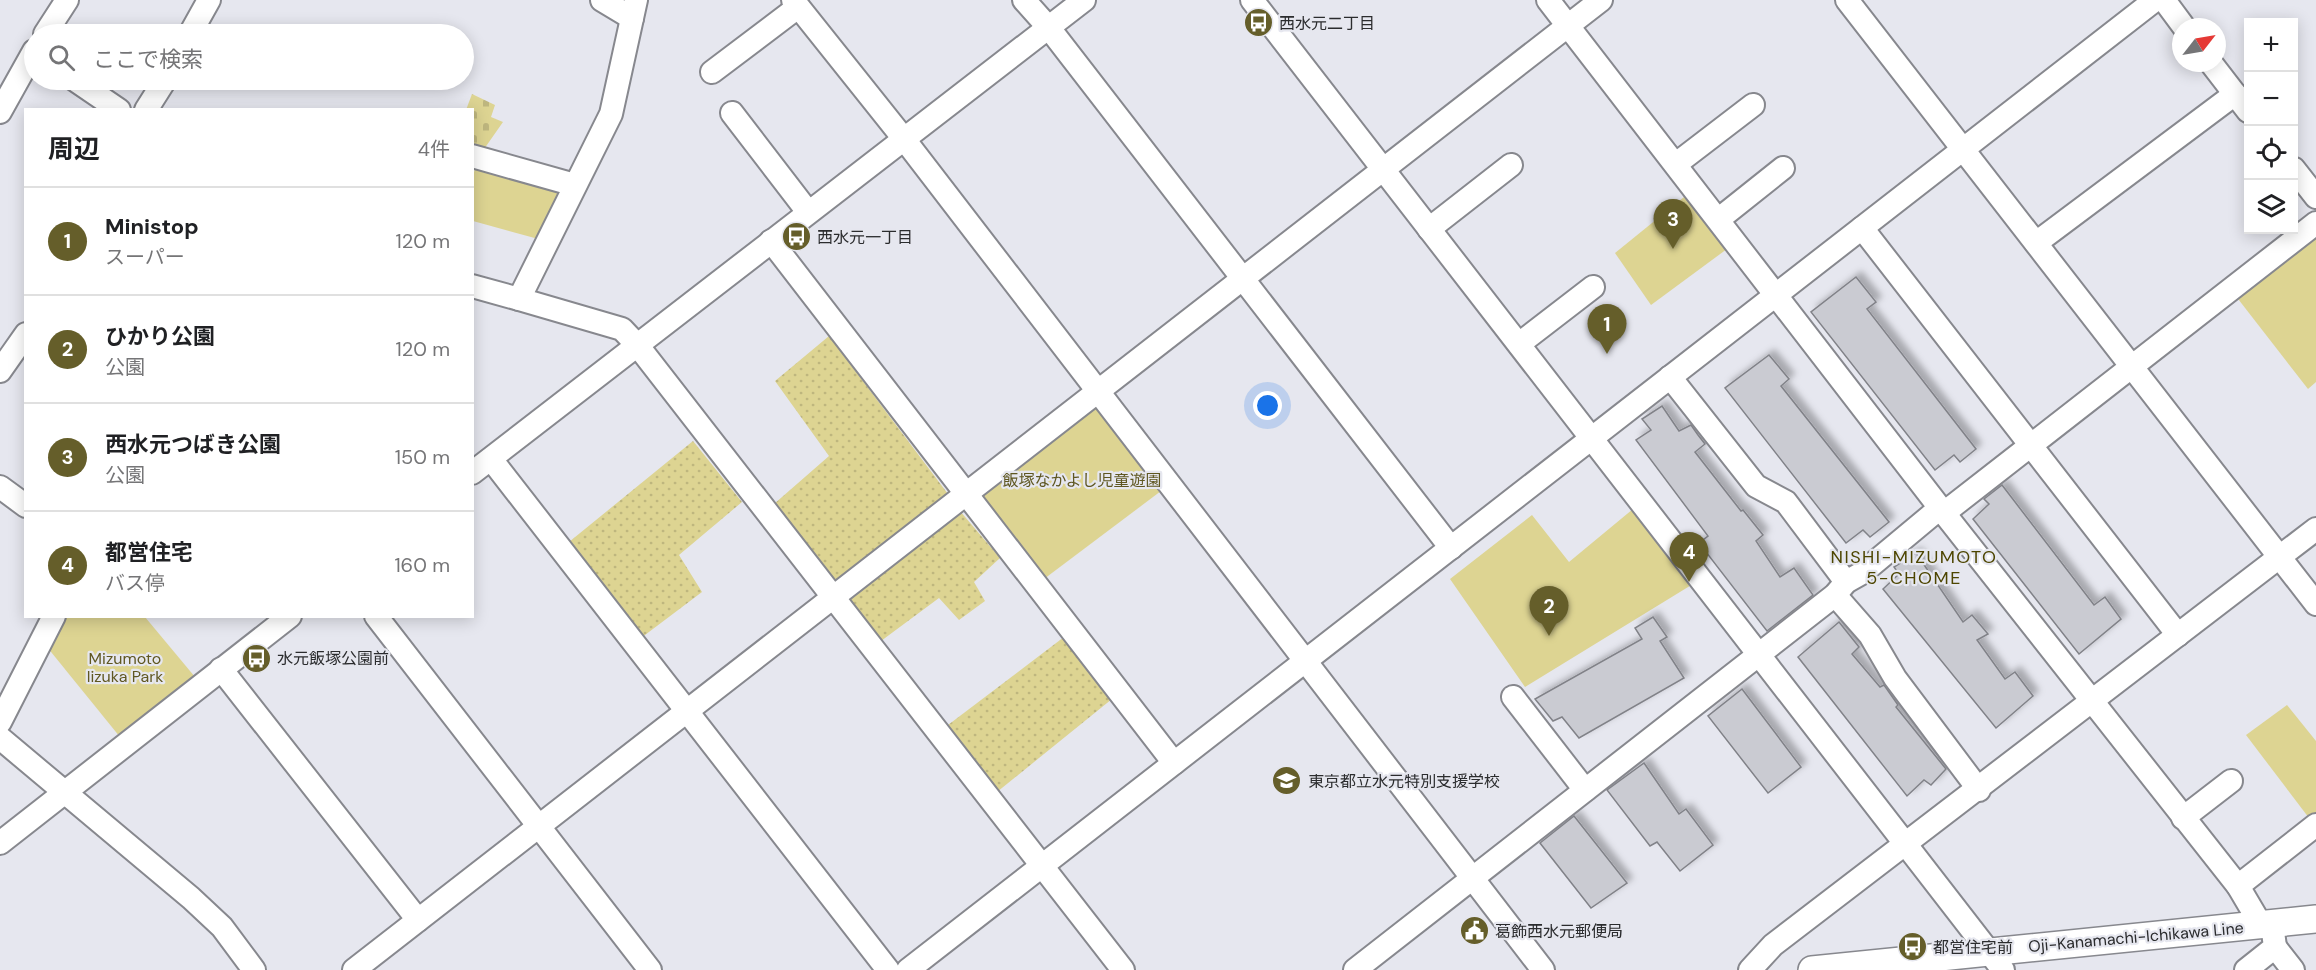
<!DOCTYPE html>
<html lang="ja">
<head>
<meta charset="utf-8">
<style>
  body { margin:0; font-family:"DM Sans","Noto Sans JP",sans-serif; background:#f6f6f6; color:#202124 }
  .controls { position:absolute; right:18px; top:18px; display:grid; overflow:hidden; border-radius:0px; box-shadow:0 3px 15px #0003 }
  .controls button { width:54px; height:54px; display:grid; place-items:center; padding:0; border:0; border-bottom:2px solid #e0e0e0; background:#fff; color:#202124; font:30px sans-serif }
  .compass { position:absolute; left:2172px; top:18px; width:54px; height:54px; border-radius:50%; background:#fff; box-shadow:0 3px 15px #0003; rotate:59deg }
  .you { position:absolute; left:1268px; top:406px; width:21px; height:21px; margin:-15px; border:4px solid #fff; border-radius:50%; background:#1a73e8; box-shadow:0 0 0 9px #1a73e833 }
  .badge { display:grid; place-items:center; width:39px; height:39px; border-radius:50%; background:#655e2a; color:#fff; font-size:20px; font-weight:700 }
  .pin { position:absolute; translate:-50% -50px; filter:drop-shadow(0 2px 3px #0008) }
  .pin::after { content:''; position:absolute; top:32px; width:21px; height:18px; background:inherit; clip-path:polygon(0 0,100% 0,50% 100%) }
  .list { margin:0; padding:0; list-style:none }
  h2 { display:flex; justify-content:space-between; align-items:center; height:78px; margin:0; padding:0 24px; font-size:26px }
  h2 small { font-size:20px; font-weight:400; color:#757577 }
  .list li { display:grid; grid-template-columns:39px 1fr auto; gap:18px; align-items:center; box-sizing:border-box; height:108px; padding:0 24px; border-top:2px solid #e0e0e0 }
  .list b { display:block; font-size:22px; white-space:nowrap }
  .list p { margin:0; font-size:20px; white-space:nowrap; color:#757577 }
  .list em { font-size:20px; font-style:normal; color:#757577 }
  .icon { flex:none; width:33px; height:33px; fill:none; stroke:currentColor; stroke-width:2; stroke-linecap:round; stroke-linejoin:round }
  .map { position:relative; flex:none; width:2316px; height:970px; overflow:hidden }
  .search { position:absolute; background:#fff; box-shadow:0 3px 15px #0003; left:24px; top:24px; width:450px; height:66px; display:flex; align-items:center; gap:15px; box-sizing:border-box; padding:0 21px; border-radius:33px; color:#757577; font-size:22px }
  .panel { position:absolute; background:#fff; box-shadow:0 3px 15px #0003; left:24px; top:108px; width:450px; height:510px; border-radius:0px }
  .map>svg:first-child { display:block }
  .grass { fill:url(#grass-dots) }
  .cemetery { fill:url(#cemetery-stones) }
  .green { fill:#ddd492 }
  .building { fill:#cacbd2; stroke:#818288; stroke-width:1.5; filter:url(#shadow) }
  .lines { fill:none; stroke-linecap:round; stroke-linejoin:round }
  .minor-casing { stroke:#87888e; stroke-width:26 }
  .major-casing { stroke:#87888e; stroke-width:30 }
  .minor { stroke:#fff; stroke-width:22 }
  .major { stroke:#fff; stroke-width:27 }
  .labels { text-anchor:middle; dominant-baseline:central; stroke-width:4.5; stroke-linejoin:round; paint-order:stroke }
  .poi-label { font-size:16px; fill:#2b2c2e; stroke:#e6e7ef; text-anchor:start }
  .park-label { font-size:16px; fill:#5f5721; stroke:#e6e7ef }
  .street-label { font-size:16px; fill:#2b2c2e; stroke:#e6e7ef }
  .neighbourhood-label { font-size:18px; letter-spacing:1.5px; fill:#4d4501; stroke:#e6e7ef }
</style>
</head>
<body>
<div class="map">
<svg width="2316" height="970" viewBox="0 0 2316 970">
  <defs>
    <pattern id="grass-dots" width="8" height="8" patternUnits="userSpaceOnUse" patternTransform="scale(1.5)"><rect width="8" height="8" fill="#ddd492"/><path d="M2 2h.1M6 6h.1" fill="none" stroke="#beb67e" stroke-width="1.8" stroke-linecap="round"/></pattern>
    <pattern id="cemetery-stones" width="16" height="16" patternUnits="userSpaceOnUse" patternTransform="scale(1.5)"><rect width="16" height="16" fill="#ddd492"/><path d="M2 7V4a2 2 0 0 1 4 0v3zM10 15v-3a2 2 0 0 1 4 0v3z" fill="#beb67e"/></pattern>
    <filter id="shadow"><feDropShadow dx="5.5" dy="-5.5" stdDeviation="3" flood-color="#0004"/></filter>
  </defs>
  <rect width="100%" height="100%" fill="#e6e7ef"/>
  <g class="grass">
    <path d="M829,336L951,498L837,582L774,504L829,456L775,381Z"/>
    <path d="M693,441L742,502L679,555L702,592L641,638L569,542Z"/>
    <path d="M960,511L1000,558L974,582L985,601L959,620L939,598L881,641L849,603L853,590Z"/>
    <path d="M1064,637L1112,699L997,792L948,725Z"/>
  </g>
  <path class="cemetery" d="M472,94L495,105L491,117L503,122L482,152L473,149L472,110H466Z"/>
  <g class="green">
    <path d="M477,161L566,188L542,240L473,221V176Z"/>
    <path d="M1689,193L1731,246L1651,305L1615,253Z"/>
    <path d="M2316,232V382L2308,389L2235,295Z"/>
    <path d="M1095,397L1165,488L1040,582L974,495Z"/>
    <path d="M1633,509L1693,584L1525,687L1450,579L1532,515L1569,562Z"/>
    <path d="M63,617H145L195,677L120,737L47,647Z"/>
    <path d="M2287,705L2316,741V813L2309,818L2246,735Z"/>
  </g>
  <g class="building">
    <path d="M1856,277L1876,302L1867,309L1976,449L1960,462L1954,455L1935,470L1811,312Z"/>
    <path d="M1769,355L1789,379L1781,386L1889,522L1870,537L1863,530L1846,543L1725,388Z"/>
    <path d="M1662,406L1679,431L1691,425L1698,435L1705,444L1695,452L1741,511L1743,510L1763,535L1756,541L1780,577L1794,568L1813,595L1767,631L1699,543L1708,536L1636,440L1651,430L1642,419Z"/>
    <path d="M2002,485L2094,605L2105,597L2121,619L2079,654L1973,519L1989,504L1984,499Z"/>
    <path d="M1916,553L1963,622L1972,615L1988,634L1977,640L2005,679L2015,672L2033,696L1996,728L1883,589L1899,574L1894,567Z"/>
    <path d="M1653,617L1667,637L1660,641L1684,678L1579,738L1562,717L1553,721L1535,699L1642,639L1635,628Z"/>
    <path d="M1839,622L1859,647L1852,654L1880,687L1884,685L1898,705L1896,707L1946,769L1931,785L1924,780L1907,796L1798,657Z"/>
    <path d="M1742,689L1801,767L1768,793L1708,716Z"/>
    <path d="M1644,763L1679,814L1686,809L1713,845L1680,871L1657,842L1650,846L1607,790Z"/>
    <path d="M1574,816L1627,883L1591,908L1540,843Z"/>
  </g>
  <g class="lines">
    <defs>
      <g id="minor">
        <path d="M602,0L632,18"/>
        <path d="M636,0L611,114L519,299L622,329L638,346L1123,970"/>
        <path d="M793,0L904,139L1543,970"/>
        <path d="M1024,0L1049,28L1451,548"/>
        <path d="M1252,0L2003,970"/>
        <path d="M1548,0L1940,508L2238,886L2261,925"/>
        <path d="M1847,0L2316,604"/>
        <path d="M2164,0L2184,27"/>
        <path d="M45,34L67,0"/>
        <path d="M190,34L209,0"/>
        <path d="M2211,63L2248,111"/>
        <path d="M712,72L798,7"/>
        <path d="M75,80L119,110"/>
        <path d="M146,110L165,80"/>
        <path d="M0,112L34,51"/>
        <path d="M732,113L808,212"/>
        <path d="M472,156L575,185"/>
        <path d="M1676,164L1753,105"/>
        <path d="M2294,169L2316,197"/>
        <path d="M1719,219L1783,168"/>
        <path d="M1862,228L2178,635"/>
        <path d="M1429,229L1511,165"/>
        <path d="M771,241L1174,763"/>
        <path d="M2036,243L2235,94"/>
        <path d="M472,286L519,299"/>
        <path d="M1519,344L1593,287"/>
        <path d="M0,371L26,334"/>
        <path d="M1670,377L1756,486L1786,502L1846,582"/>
        <path d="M491,459L888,970"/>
        <path d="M472,473L1084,0"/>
        <path d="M0,487L26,506"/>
        <path d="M1944,513L2316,223"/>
        <path d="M1835,595L1870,635L1895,678L1979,790"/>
        <path d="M376,616L650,970"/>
        <path d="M221,669L418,920"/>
        <path d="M1513,697L1585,790"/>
        <path d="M0,722L54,616"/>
        <path d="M0,738L191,898L222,927L254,970"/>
        <path d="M2183,818L2231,781"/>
        <path d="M0,843L290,616"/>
        <path d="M2238,886L2316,825"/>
        <path d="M2275,947L2293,970"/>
        <path d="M354,970L1601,0"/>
        <path d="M908,970L2155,0"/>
        <path d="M1355,970L1835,595L1846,582L1862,573L1940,508"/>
        <path d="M1750,970L1773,945L2316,529"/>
        <path d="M2246,970L2275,947L2272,924"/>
      </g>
      <path id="major" d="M1812,970L2316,919"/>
    </defs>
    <use href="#minor" class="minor-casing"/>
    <use href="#major" class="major-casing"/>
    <use href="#minor" class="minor"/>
    <use href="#major" class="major"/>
  </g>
  <defs>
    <symbol id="bus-disc" viewBox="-11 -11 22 22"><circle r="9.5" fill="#655e2a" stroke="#e6e7ef"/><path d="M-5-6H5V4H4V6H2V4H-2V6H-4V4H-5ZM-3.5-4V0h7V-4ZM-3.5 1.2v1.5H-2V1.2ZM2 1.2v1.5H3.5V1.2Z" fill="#fff"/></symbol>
    <symbol id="school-disc" viewBox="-11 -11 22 22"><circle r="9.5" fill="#655e2a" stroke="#e6e7ef"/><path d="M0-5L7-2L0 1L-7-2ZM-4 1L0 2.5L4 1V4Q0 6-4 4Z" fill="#fff"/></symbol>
    <symbol id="civic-disc" viewBox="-11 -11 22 22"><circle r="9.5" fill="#655e2a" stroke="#e6e7ef"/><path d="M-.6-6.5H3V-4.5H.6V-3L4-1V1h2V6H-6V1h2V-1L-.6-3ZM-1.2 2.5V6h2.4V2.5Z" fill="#fff"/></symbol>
  </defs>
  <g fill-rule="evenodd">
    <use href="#bus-disc" x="1242" y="6" width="33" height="33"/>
    <use href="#bus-disc" x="780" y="220" width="33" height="33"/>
    <use href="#bus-disc" x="240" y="642" width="33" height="33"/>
    <use href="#school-disc" x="1270" y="764" width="33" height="33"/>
    <use href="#civic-disc" x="1458" y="914" width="33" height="33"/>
    <use href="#bus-disc" x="1896" y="930" width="33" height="33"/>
  </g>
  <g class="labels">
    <g class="poi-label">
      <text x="1279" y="23">西水元二丁目</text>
      <text x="817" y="237">西水元一丁目</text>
      <text x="277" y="658">水元飯塚公園前</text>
      <text x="1308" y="781">東京都立水元特別支援学校</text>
      <text x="1495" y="931">葛飾西水元郵便局</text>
      <text x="1933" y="947">都営住宅前</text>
    </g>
    <g class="park-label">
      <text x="1082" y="480">飯塚なかよし児童遊園</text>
      <text x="125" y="658">Mizumoto<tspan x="125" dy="18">Iizuka Park</tspan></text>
    </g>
    <g class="street-label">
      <text transform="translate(2136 937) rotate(-5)">Oji-Kanamachi-Ichikawa Line</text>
    </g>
    <g class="neighbourhood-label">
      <text x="1914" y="557">NISHI-MIZUMOTO<tspan x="1914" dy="21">5-CHOME</tspan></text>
    </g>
  </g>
</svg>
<div class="controls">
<button>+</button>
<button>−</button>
<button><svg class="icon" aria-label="locate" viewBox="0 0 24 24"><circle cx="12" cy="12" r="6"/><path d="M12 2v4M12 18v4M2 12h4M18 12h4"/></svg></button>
<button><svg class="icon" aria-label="layers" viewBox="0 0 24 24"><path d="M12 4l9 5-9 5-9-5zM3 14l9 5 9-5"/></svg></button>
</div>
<svg class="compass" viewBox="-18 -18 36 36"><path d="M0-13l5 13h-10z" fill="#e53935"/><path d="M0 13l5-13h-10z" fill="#757577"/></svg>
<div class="you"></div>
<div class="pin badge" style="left:1607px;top:354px">1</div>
<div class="pin badge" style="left:1549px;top:636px">2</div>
<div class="pin badge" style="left:1673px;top:249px">3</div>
<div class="pin badge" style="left:1689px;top:582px">4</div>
<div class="search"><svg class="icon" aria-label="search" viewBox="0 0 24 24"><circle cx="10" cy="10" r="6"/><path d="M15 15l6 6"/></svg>ここで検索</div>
<section class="panel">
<h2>周辺<small>4件</small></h2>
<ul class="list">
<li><span class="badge">1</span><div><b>Ministop</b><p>スーパー</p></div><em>120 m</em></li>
<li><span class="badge">2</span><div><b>ひかり公園</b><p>公園</p></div><em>120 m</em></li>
<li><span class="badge">3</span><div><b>西水元つばき公園</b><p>公園</p></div><em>150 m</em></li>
<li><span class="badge">4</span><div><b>都営住宅</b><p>バス停</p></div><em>160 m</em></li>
</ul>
</section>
</div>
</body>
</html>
